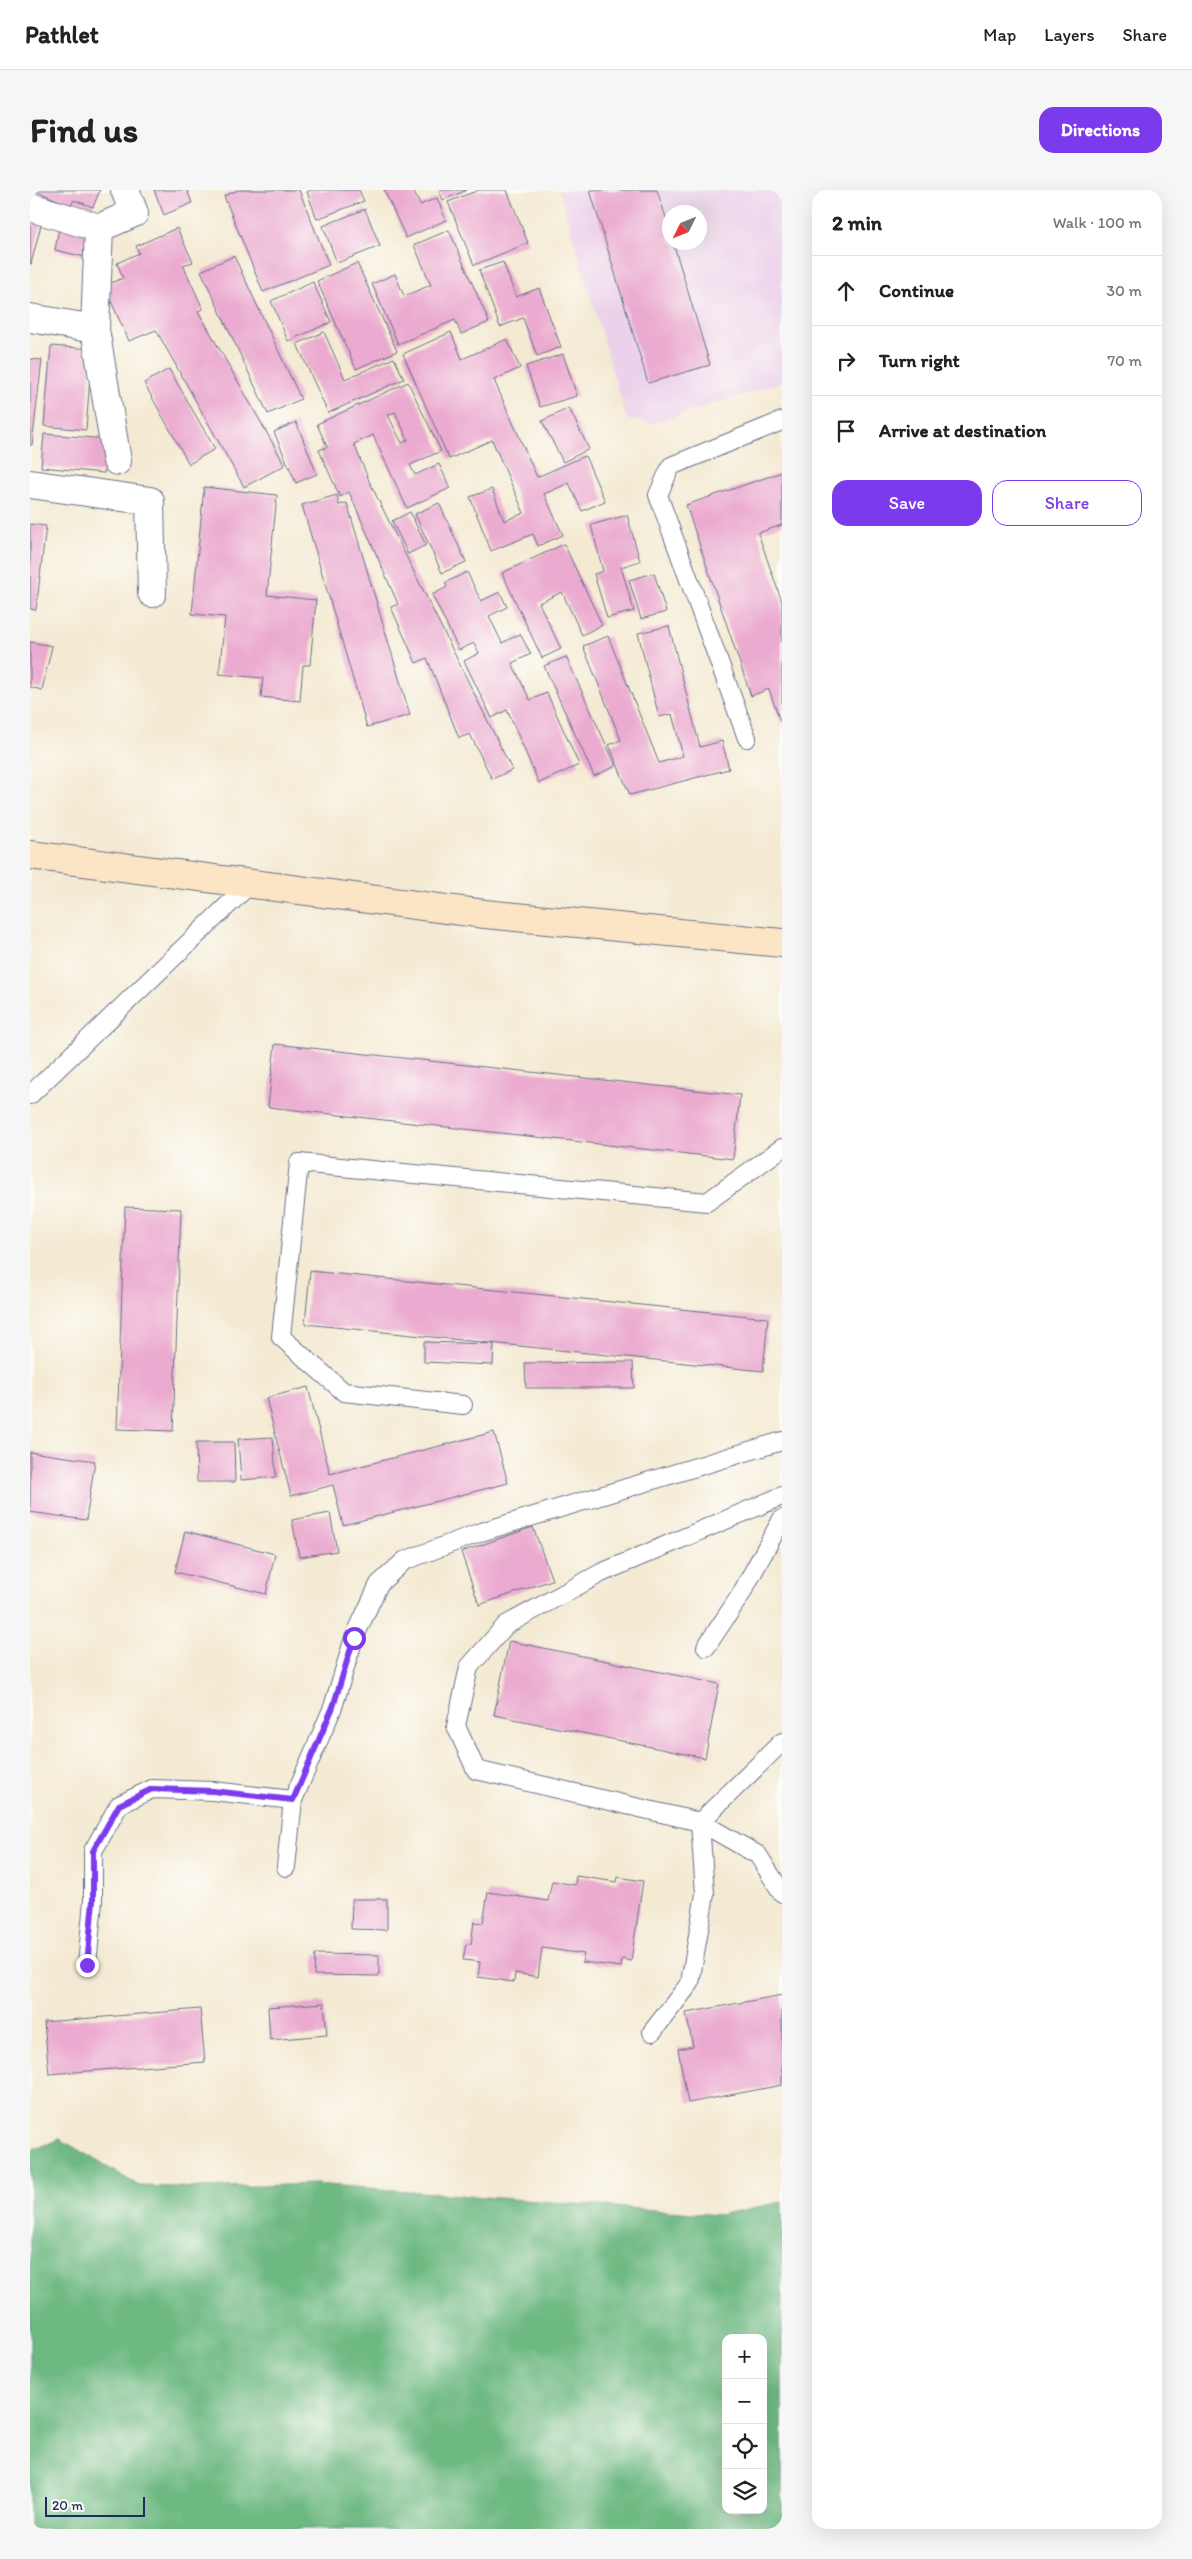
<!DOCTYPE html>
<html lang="en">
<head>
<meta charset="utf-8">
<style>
  body { margin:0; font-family:Itim,sans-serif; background:#f6f6f6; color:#222 }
  .controls { position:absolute; right:15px; bottom:15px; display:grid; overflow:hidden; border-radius:10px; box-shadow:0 5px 20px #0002 }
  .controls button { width:45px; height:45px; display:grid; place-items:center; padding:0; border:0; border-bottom:1px solid #e0e0e0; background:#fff; color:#222; font:25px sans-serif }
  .compass { position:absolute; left:632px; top:15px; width:45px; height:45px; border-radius:50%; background:#fff; box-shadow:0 5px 20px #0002; rotate:227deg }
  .scale { position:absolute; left:15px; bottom:12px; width:100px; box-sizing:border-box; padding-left:5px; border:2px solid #1b2f5e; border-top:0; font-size:14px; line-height:18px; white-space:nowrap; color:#1b2f5e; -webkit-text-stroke:4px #fdfcf7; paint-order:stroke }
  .stop { position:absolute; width:15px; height:15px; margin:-11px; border:4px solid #7c3aed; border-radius:50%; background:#fff }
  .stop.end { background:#7c3aed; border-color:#fff; box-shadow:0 1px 5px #0008 }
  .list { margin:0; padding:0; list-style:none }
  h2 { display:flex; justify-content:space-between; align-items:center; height:65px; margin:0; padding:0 20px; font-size:21px }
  h2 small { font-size:16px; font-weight:400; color:#767676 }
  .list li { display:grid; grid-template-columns:32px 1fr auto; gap:15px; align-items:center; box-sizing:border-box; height:70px; padding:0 20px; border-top:1px solid #e0e0e0 }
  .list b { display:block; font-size:19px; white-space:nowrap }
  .list em { font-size:16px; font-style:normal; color:#767676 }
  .actions { display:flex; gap:10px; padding:15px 20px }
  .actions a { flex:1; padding:11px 0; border:1px solid #7c3aed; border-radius:15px; text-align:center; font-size:18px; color:#7c3aed }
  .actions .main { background:#7c3aed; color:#fff }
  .icon { flex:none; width:28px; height:28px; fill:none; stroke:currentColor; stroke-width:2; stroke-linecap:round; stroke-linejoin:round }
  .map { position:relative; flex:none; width:752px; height:2339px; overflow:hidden; border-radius:15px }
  header { display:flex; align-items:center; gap:30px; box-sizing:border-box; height:70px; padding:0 25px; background:#fff; border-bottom:1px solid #e0e0e0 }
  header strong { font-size:24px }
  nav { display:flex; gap:28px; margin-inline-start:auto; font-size:18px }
  .intro { display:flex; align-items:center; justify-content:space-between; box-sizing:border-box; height:120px; padding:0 30px }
  h1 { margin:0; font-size:35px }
  .button { padding:12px 22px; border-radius:15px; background:#7c3aed; color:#fff; font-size:18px; font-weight:700 }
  main { display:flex; gap:30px; padding:0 30px }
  aside { flex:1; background:#fff; border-radius:15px; box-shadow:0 5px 20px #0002 }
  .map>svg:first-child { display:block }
  .built { fill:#ecd1ea; fill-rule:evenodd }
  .forest { fill:#6eb982; stroke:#447470; fill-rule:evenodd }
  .building { fill:#ebabd0; fill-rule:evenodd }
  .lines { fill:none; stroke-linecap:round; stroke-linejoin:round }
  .service-casing { stroke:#677087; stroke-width:20 }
  .minor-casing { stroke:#677087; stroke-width:30 }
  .secondary-casing { stroke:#677087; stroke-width:30 }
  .service { stroke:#fff; stroke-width:18 }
  .minor { stroke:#fff; stroke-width:28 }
  .secondary { stroke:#fce5c4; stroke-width:28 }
  .route { stroke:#7c3aed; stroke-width:6 }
</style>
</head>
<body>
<header>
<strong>Pathlet</strong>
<nav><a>Map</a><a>Layers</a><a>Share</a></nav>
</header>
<div class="intro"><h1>Find us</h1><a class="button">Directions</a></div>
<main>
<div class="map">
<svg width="752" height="2339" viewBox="0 0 752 2339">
  <rect width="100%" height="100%" fill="#fdfcf7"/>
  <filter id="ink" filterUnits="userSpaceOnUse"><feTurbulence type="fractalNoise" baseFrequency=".02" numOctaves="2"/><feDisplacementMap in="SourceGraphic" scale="10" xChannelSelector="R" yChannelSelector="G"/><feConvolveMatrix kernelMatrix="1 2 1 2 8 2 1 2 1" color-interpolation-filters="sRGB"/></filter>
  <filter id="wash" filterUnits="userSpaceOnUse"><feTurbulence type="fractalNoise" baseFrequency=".0096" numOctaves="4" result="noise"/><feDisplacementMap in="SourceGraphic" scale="20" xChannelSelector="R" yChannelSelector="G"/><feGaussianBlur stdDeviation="1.12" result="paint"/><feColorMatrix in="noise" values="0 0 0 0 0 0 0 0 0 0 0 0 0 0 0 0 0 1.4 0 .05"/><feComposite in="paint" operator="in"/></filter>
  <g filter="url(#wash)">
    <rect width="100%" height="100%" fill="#f4ead3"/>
    <path class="built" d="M529,0H752V192L625,233L597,230ZM640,22H670V52H640Z"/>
    <path class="forest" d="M30,1949L109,1996L171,1998L285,1994L689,2025L752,2012V2339H0V1961ZM696,2148H733V2320H696Z"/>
    <g id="blocks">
      <g class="building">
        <path d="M4,0H70L63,17L44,10L41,16Z"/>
        <path d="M124,0H157L162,13L134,25Z"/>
        <path d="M208,0H269L299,75L233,102L194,6Z"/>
        <path d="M281,0H329L334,11L287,29L277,2Z"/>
        <path d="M354,0H383L390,15L407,8L416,30L376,48Z"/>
        <path d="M409,0H437L413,10Z"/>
        <path d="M449,0H477L498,53L444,75L418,12Z"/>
        <path d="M560,0H627L640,40V52H643L680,175L618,193Z"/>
        <path d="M335,19L350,56L307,73L293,36Z"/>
        <path d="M0,28L12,31L1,74H0Z"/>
        <path d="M30,33L60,40L55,67L25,60Z"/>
        <path d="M147,38L163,72L153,75L173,119L168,121L255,275L214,297L126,140L99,151L74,96L93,88L87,73L109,63L106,56Z"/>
        <path d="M419,40L459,132L431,144L425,130L368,154L342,94L365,84L374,106L401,95L384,55Z"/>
        <path d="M204,66L271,209L238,224L171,81Z"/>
        <path d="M473,72L486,107L509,98L531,157L507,166L493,128L470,137L449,80Z"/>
        <path d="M327,73L367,161L326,179L287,91Z"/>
        <path d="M283,92L301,132L258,151L241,111Z"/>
        <path d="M294,142L315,189L364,168L374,189L298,223L267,154Z"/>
        <path d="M421,142L432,169L477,149L490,178L464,190L507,287L555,266L575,311L552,321L539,293L514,304L533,345L508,356L503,344L461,361L440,307L462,299L474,331L494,323L462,250L419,269L373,164Z"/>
        <path d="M21,156L62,159L56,240L14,236Z"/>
        <path d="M533,164L547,206L510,217L496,176Z"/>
        <path d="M0,169L12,170L2,255H0Z"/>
        <path d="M139,179L185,259L159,274L114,193Z"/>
        <path d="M378,192L411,261L380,275L385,285L409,274L420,298L377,318L343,245L324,254L340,293L482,580L462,589L440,544L429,548L397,468L386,473L361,417L368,414L319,302L310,307L289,260L297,257L287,234ZM365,222L378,250L372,253L358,225Z"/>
        <path d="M539,218L559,259L533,272L512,231Z"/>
        <path d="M266,232L287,284L266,293L244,242Z"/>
        <path d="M14,244L78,249L74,283L11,277Z"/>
        <path d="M752,282V335L728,343L752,412V537L739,499L721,506L656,315Z"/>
        <path d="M174,297L247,305L237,405L286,410L280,475H273L270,511L231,507L233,488L189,484L195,427L162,424Z"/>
        <path d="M307,305L309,315L317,313L380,525L337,537L272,315Z"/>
        <path d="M409,313L436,372L412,383L385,324Z"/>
        <path d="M380,322L396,355L378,364L362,331Z"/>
        <path d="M597,325L610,371L591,377L604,421L577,428L564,384L573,381L561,335Z"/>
        <path d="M0,334L16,336L6,420L0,419Z"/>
        <path d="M534,354L572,435L552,445L532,402L509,413L531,459L512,468L472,383Z"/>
        <path d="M437,382L451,411L470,402L477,417L459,426L472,453L490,444L501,464L482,473L500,510L517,503L549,575L509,593L477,520L462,528L434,471L449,463L444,453L429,460L402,405L417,397L415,393Z"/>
        <path d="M624,383L636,422L611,429L599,390Z"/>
        <path d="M639,436L670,557L692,551L699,579L600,605L579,555L591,550L553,456L578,446L629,573L653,566L642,524L629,527L608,443Z"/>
        <path d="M0,452L22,456L12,500L0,497Z"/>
        <path d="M536,467L586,576L564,586L514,476Z"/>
        <path d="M245,854L710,905L703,969L238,917Z"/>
        <path d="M95,1017L151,1019L143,1241L87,1239Z"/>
        <path d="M280,1081L738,1128L733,1181L275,1134Z"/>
        <path d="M394,1152L464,1154L463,1175L394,1172Z"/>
        <path d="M603,1172L604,1198H496L495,1173Z"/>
        <path d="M278,1197L300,1284L464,1242L478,1293L313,1335L303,1295L261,1306L236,1208Z"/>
        <path d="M243,1247L246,1287L211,1290L208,1249Z"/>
        <path d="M166,1252H204L205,1292H167Z"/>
        <path d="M0,1262L65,1271L56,1330L0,1322Z"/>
        <path d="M300,1323L307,1361L269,1367L262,1330Z"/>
        <path d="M503,1337L522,1390L449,1415L431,1362Z"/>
        <path d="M155,1341L245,1364L236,1404L145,1382Z"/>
        <path d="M479,1451L689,1494L675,1568L464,1525Z"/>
        <path d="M546,1686L587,1692L588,1687L613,1691L601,1771L592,1769L591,1777L552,1772L554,1764L512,1758L508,1787L485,1783L484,1792L448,1787L450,1772L433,1770L436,1754H441L444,1732L453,1733L458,1702L518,1711L522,1691L545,1695Z"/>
        <path d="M322,1709H357V1740L321,1739Z"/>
        <path d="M285,1764L349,1765V1786L284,1785Z"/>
        <path d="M752,1805V1895L658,1913L648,1859L663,1856L656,1823Z"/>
        <path d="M294,1813L297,1845L240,1850L238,1817Z"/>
        <path d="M170,1819L175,1872L19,1884L14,1832Z"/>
      </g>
    </g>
  </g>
  <g filter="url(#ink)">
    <use href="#blocks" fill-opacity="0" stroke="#677087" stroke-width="1"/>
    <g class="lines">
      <defs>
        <g id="service">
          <path d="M717,548L628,305L641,276L752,231"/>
          <path d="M0,905L220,694"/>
          <path d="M433,1215L314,1202L251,1147L269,973L677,1012L752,958"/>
          <path d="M752,1306L571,1383L476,1435L439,1477L426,1536L446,1580L670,1632L728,1665L752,1703"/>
          <path d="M676,1457L710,1406L752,1329"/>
          <path d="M256,1677L263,1610L303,1517L324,1448L349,1394L374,1371L451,1342L752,1251"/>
          <path d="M57,1775L63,1711V1661L89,1615L122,1599L183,1601L263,1610"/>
          <path d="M622,1842L660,1793L675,1704L670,1632L752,1552"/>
        </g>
        <g id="minor">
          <path d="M0,17L69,38"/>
          <path d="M0,128L65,139"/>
          <path d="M87,271L65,139L69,38L104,23L95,0"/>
          <path d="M0,294L120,311L122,403"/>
        </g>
        <path id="secondary" d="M0,665L455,724L752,753"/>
      </defs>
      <use href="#service" class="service-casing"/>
      <use href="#minor" class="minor-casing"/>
      <use href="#secondary" class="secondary-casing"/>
      <use href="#service" class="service"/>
      <use href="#minor" class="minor"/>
      <use href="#secondary" class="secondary"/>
    </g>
  </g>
  <g class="lines" filter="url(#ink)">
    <path class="route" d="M57,1775L63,1711V1661L89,1615L122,1599L183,1601L263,1610L303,1517L324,1448"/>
  </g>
</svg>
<div class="controls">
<button>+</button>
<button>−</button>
<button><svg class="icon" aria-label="locate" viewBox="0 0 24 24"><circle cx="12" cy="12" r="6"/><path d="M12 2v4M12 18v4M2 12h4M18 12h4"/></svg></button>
<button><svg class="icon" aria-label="layers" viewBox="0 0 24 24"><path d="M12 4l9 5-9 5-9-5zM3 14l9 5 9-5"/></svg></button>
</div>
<svg class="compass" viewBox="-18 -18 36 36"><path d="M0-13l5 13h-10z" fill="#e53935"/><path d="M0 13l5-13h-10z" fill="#767676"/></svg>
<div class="scale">20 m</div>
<div class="stop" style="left:324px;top:1448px"></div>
<div class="stop end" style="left:57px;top:1775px"></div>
</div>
<aside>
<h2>2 min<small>Walk · 100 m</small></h2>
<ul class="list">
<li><svg class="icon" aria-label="ahead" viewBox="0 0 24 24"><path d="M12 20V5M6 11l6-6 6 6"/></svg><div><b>Continue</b></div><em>30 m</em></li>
<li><svg class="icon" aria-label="right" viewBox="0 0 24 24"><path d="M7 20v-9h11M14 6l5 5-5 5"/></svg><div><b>Turn right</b></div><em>70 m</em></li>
<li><svg class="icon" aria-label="arrive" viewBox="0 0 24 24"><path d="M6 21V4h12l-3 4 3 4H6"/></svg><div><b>Arrive at destination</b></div></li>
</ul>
<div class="actions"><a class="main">Save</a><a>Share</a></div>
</aside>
</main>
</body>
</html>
